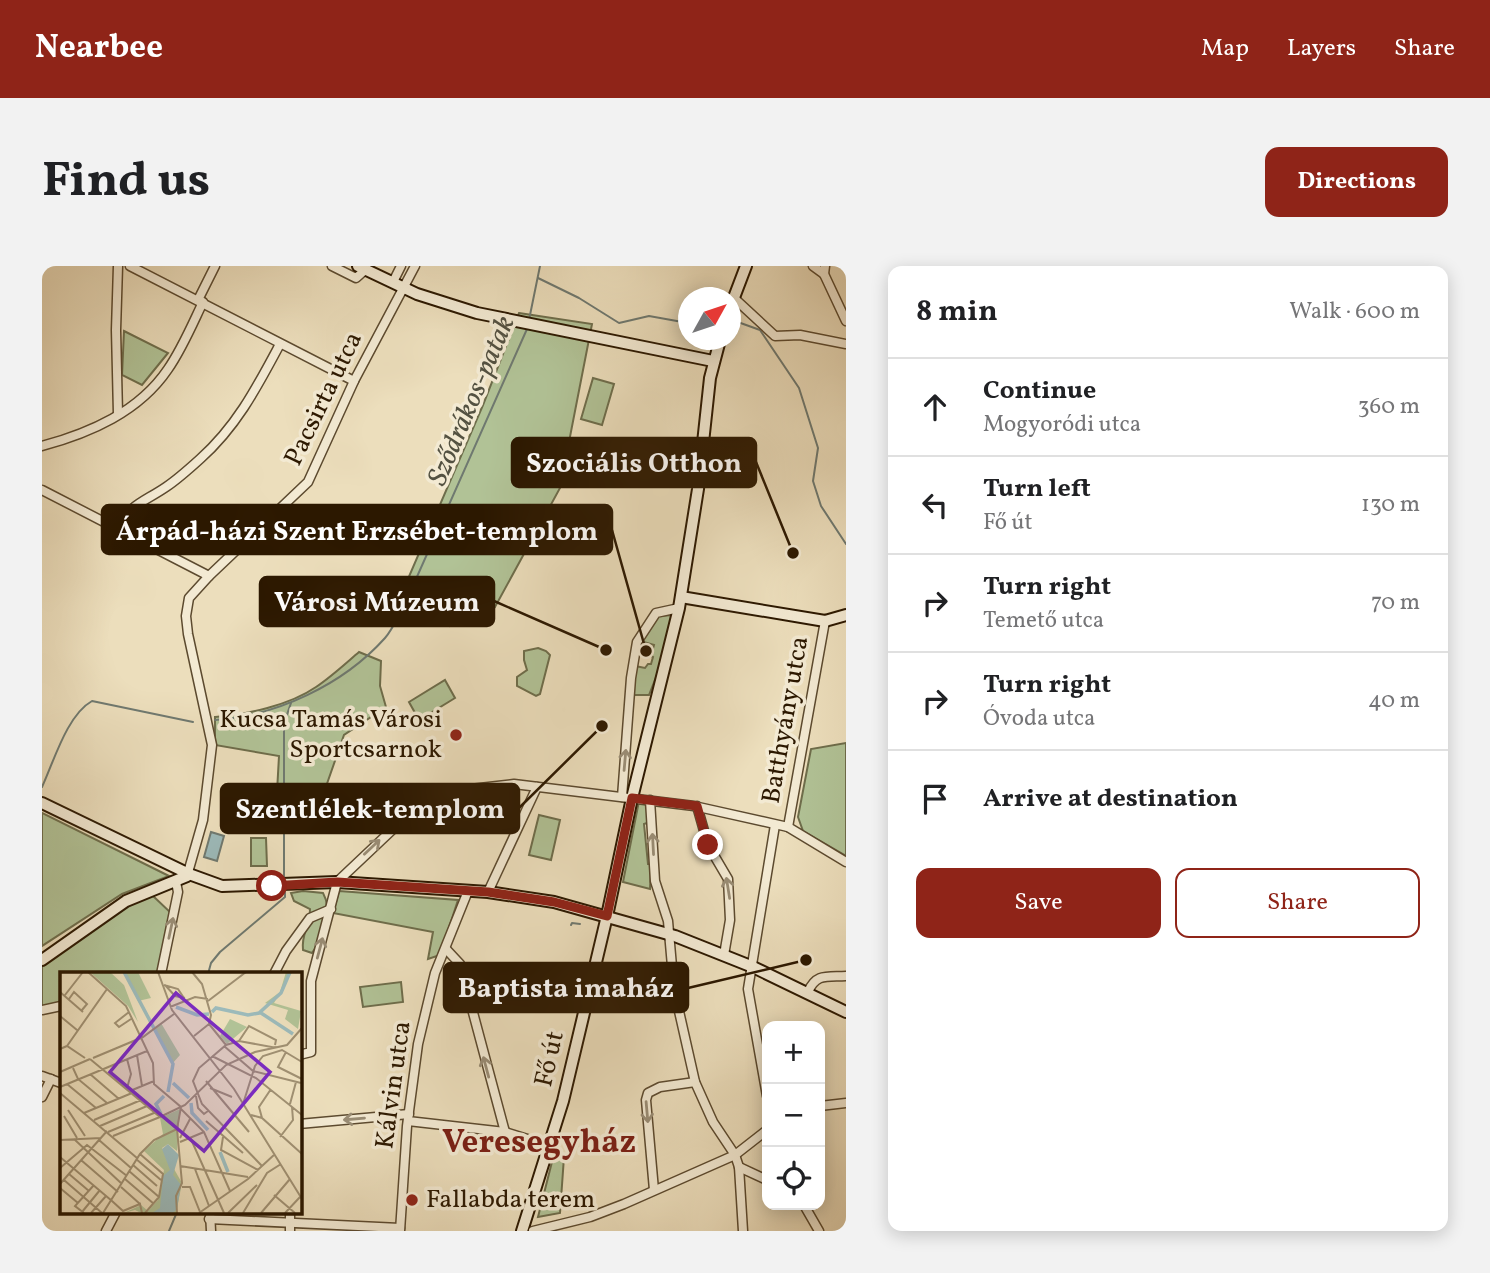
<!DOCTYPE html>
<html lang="en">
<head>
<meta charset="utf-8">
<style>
  body { margin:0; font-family:Vollkorn,serif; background:#f2f2f2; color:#202124 }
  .controls { position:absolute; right:21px; bottom:21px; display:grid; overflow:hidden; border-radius:14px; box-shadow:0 4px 18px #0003 }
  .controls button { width:63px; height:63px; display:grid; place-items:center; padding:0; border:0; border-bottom:2px solid #e0e0e0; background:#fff; color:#202124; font:35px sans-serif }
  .compass { position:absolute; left:636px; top:21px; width:63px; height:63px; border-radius:50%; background:#fff; box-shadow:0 4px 18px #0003; rotate:50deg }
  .stop { position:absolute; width:21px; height:21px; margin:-16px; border:5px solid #8f2418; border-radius:50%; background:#fff }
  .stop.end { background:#8f2418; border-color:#fff; box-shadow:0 2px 7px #0008 }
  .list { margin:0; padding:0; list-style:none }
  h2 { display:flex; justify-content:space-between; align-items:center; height:91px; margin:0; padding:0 28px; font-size:30px }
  h2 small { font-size:23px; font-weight:400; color:#757577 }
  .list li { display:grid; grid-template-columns:46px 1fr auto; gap:21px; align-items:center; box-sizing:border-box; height:98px; padding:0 28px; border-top:2px solid #e0e0e0 }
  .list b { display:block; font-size:26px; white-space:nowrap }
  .list p { margin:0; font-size:23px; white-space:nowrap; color:#757577 }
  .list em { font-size:23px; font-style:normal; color:#757577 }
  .actions { display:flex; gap:14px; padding:21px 28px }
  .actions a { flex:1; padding:16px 0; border:2px solid #8f2418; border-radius:14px; text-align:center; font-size:24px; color:#8f2418 }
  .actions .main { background:#8f2418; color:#fff }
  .icon { flex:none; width:38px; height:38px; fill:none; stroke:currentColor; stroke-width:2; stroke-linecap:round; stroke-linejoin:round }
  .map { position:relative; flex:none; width:804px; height:965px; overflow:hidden; border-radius:14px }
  header { display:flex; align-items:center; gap:42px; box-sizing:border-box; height:98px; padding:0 35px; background:#8f2418; color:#fff }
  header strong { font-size:33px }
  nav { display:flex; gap:38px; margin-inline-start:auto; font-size:24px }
  .intro { display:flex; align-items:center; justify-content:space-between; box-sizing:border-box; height:168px; padding:0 42px }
  h1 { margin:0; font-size:49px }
  .button { padding:18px 32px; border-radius:14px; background:#8f2418; color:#fff; font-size:24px; font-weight:700 }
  main { display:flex; gap:42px; padding:0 42px }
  aside { flex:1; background:#fff; border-radius:14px; box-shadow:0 4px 18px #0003 }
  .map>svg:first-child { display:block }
  .green { fill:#b1c296; stroke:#6e6d4b; stroke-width:2 }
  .water { fill:#9cbaba; stroke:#6f7970; stroke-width:2 }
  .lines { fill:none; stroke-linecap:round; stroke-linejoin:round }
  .stream { stroke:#6f7970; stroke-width:2 }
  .street-casing { stroke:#5c4a2f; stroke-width:11 }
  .secondary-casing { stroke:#2c1800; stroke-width:14 }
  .street { stroke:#f3ead3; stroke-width:8 }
  .secondary { stroke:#f3ead3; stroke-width:10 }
  .oneway { stroke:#998c74 }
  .route { stroke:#8f2418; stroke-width:9 }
  .poi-dot { fill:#8f2418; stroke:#f3ead3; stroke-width:2.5 }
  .labels { text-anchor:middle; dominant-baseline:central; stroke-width:7; stroke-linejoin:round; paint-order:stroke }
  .street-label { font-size:26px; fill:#2c1800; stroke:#f3ead3 }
  .poi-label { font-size:26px; fill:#2c1800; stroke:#f3ead3; text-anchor:end }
  .water-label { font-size:28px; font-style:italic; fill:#535141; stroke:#f3ead3 }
  .district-label { font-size:33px; font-weight:bold; fill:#7a1f14; stroke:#f3ead3 }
  .inset-river { fill:none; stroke:#9cbaba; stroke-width:3.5 }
  .inset-road { fill:none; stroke:#9f8f71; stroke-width:2 }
  .view { fill:#7b2cbf; fill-opacity:0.15; stroke:#7b2cbf; stroke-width:3.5 }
  .inset-edge { fill:none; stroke:#2c1800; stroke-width:3.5 }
  .leader { fill:none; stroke:#2c1800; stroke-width:2.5 }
  .callout-dot { fill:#2c1800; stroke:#f3ead3; stroke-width:2.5 }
  .callout { fill:#2c1800; stroke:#2c1800; stroke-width:2.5 }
  .callout-label { font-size:28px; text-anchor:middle; font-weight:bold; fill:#fff }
</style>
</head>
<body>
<header>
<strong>Nearbee</strong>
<nav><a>Map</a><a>Layers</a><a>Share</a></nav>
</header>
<div class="intro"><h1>Find us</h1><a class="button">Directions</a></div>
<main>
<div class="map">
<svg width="804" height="965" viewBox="0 0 804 965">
  <rect width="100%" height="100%" fill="#ecdebc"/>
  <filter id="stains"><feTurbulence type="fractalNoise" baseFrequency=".00286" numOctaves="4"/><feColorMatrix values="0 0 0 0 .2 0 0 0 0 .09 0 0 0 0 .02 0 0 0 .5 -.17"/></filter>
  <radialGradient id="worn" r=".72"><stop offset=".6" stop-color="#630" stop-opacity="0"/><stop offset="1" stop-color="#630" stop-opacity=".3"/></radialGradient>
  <g class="green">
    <path d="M477,47L550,58L518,222L453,341L423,328L407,360L356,336L441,139Z"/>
    <path d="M82,65L126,87L100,119L80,109Z"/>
    <path d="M551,112L572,118L560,159L539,153Z"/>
    <path d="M632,349L618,401L607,429H590L593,400L603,402L606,398H609L611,391L609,390L612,379L598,375L616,350Z"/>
    <path d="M496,382L504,385L508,389L498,428L494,430L475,420V411L485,404L482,394V385Z"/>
    <path d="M317,386L339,395L338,420L344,441L302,469L280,532L235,526L237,490L173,479V451C204,449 248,439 274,421C289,411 303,398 317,386Z"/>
    <path d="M403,414L413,432L377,454L367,436Z"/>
    <path d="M804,477V590L761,565L756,551L769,483Z"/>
    <path d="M597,535L606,536L605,557L602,558L606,598H609L608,623L581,616Z"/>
    <path d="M0,547L127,610L80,628L0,680Z"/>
    <path d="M497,549L518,554L509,594L487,589Z"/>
    <path d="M209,572H224L225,600H209Z"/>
    <path d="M261,625L281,627C291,644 281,672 270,687L261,684C259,666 268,663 268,643L252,635L249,627Z"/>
    <path d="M297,625L416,634L398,689L386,693L391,666L291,647Z"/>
    <path d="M110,629L129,647L115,708H19V736L0,741V694L86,640Z"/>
    <path d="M359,716L361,736L321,741L318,721Z"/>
    <path d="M512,888L522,891L518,947L496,951Z"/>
  </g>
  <path class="water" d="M169,566L182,570L175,595L162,591Z"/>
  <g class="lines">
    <g class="stream">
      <path d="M496,12L537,32L577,57L607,50L646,57"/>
      <path d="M487,54L498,0"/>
      <path d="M693,55L718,64L757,122L776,182L771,215L779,240L804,278"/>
      <path d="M173,454C234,450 301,419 343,372C351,363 356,350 362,340L485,63"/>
      <path d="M0,521C12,495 25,449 50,435L151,456"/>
      <path d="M242,615V457L249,437"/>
      <path d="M529,659L530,657L538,658"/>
      <path d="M166,708L169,697L178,686L243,631V624"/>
      <path d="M127,965L135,946"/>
    </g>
    <defs>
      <g id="street">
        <path d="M88,0L312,115"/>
        <path d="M290,0L314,12L323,4"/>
        <path d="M771,0L782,8"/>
        <path d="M783,0L782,8L804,55"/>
        <path d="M351,16L359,0"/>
        <path d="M692,32L733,70L758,69L804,78"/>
        <path d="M156,34L173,0"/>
        <path d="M76,148L74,64L76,0"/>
        <path d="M0,180C48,167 97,146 126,103C140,83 150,59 161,36"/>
        <path d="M0,224L167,310"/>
        <path d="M75,262C90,237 102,236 124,221C136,213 147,203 158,193C195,160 215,121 238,78"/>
        <path d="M580,531L589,412L595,376L614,347L637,342"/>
        <path d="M249,533L319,542L353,541L367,548"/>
        <path d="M608,534L613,615L626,655L632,723L653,816L671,856L693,889L697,901L701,965"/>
        <path d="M655,540L666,579L686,613L688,654L682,689"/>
        <path d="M746,561L783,355"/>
        <path d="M145,610L161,554L170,479L146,368L144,350L147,332L167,310L266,216L312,115L373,0"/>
        <path d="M446,626L495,521"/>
        <path d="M404,683L418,698L463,866"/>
        <path d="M119,708L136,626L134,616"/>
        <path d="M232,708L244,685L268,652L289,643"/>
        <path d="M766,726C774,707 785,711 804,710"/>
        <path d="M0,744L19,740"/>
        <path d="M257,789L269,786V715L295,616L367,548L389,534L420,524L472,518L652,540L746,561L804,596"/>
        <path d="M0,810L19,817"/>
        <path d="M725,830L706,723L733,559"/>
        <path d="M0,831L9,813"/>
        <path d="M778,840L804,837"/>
        <path d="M366,855L463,866L508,880"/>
        <path d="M257,858L367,848"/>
        <path d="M697,901L725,914"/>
        <path d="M612,924L604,834L606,827L618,821L653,816"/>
        <path d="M762,939L777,965"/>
        <path d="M168,946L169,965"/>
        <path d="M167,953L358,962"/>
        <path d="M64,965L74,946"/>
        <path d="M248,965V946"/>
        <path d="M358,965L365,860L376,778L393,707L426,625"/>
        <path d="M491,965L548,951L582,938L693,889L725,864"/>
      </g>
      <g id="secondary">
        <path d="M316,0L375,28L435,47L671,95"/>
        <path d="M688,42L704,0"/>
        <path d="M639,331L783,355L804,349"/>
        <path d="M0,537L147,608L180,620L295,616L446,626L512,636L633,670L711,701L804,746"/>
        <path d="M0,694L84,635L145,610"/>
        <path d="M480,965L521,835L565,650L590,532L637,342L656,223L668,112L678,74"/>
      </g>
    </defs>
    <use href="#street" class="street-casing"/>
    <use href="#secondary" class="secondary-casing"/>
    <use href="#street" class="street"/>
    <use href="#secondary" class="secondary"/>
  </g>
  <defs><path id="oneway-shaft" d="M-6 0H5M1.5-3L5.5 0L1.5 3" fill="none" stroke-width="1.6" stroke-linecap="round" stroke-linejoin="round" transform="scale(1.75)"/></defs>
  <g class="oneway">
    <use href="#oneway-shaft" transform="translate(583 494) rotate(-85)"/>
    <use href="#oneway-shaft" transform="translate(611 578) rotate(-93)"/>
    <use href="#oneway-shaft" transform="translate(330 581) rotate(-43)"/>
    <use href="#oneway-shaft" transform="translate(686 622) rotate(-99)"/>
    <use href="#oneway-shaft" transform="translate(129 662) rotate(-78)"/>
    <use href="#oneway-shaft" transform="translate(278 682) rotate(-75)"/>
    <use href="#oneway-shaft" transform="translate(444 801) rotate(-105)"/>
    <use href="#oneway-shaft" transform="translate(605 846) rotate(85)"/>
    <use href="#oneway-shaft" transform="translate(312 853) rotate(175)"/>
  </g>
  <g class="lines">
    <path class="route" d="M230,620L295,616L446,626L512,636L565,650L590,532L655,540L666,579"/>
  </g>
  <g class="poi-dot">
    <circle cx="414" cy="469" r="7"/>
    <circle cx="370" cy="934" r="7"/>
  </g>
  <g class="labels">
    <g class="street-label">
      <text transform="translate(282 133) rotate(-64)">Pacsirta utca</text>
      <text transform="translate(744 454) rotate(-80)">Batthyány utca</text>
      <text transform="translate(508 793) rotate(-77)">Fő út</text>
      <text transform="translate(352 819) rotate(-82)">Kálvin utca</text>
    </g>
    <g class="poi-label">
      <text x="400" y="454">Kucsa Tamás Városi<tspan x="400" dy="30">Sportcsarnok</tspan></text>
      <text x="384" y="934" text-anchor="start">Fallabda terem</text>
    </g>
    <g class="water-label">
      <text transform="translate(430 135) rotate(-67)">Sződrákos-patak</text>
    </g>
    <g class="district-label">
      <text x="497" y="878">Veresegyház</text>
    </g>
  </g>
  <g transform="translate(18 706)">
    <rect width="242" height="242" fill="#ecdebc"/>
    <path d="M30,0H50L64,13L78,50L68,34ZM64,0H78L91,26L78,29ZM226,0H232L214,31L241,39L238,57L225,47L228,38L205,31L220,20ZM170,47L187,55L167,72L160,64ZM101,51L120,83L112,92L94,57ZM120,137L117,179L108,172L102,176L122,211L116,241H81L75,238L64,241L81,233L88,239L98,228L104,198L84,179L103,162L100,146Z" fill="#b1c296"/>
    <path d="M108,172L119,183L113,203L121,213L117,237L113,241H92L100,236L103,204L110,198L102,177Z" fill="#9cbaba"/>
    <path class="inset-river" d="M64,0L113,92L108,120M116,35L137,43L149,42M152,40L156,36L188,43L199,41L221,21L230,0M201,41L233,62M113,111L129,126M131,131L132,141L148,158M101,142L96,132L104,124M160,180L168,200"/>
    <path class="inset-road" d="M28,0L66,34L93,91L94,112L121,135L117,157L122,211L116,224L117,241M98,0L112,38L174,117L242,227M132,0L142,12L151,43L149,52L134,64M104,13L118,17L124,26M105,13L115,24L125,26M0,20L23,40M5,23L23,0M9,27L14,20L27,32L22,38M148,29L186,0M110,35L135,25L148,27M69,40L55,51L59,55L71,47M0,44L17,58M149,52L166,73M179,69L189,54L216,68L215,73M7,74L47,17M164,74L193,99L241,111M0,77L7,74L25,86M226,80L218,95L242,107M77,83L82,114M152,84L196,106L242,143M33,86L83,65L114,42M30,87L100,145L125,133L166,93L195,80L227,73L242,56M67,87L71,102L67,116M13,96L18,107L47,131M0,100L30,87M30,102L59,127M146,109L189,160M7,112L36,136M0,115L87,79M150,116L172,125M70,119L94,109M0,121L77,186M136,124L138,136L144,142L148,139M183,132L195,94L203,84L222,78L242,90M230,132L236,110M121,137L144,160L170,219M8,138L25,164M24,141L72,121M191,143L202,146L242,182M4,144L17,166M202,146L199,135L211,117M34,148L81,128M146,149L183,181M40,154L87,134M48,160L94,141M53,164L100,145M130,165L164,241M163,165L161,178L198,198M220,165L233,148L232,135M120,166L130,147M14,167L62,212M0,168L41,166M39,168L71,196M120,170L144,160M80,182L103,202L99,225L85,241M0,185L52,229M76,187L101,208M21,188L58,220M73,193L97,214M120,194L188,205M202,194L142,132L133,109L139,96L166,73L179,69L217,76M0,196L27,173L67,204M135,197L149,234M69,199L99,225M9,202L29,219M65,207L94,232M4,208L42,241M0,212L47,159M61,215L80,232M122,215H130L140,240M0,216L18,231M214,223L235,241M52,229L63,239L80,232L82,241M22,240L40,218M24,241L15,234L34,213M31,241L46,224M43,241L80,182L94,168L117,157M139,241L188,207L215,182M168,241L197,213M183,241L207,201L221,192M201,241L230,207M225,241L240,225"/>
    <path class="view" d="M116,21L210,100L144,179L50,100Z"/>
    <rect width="242" height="242" class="inset-edge"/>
  </g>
  <path class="leader" d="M751 287L714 196M604 385L570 264M564 384L452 335M560 460L477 542M764 694L646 722"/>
  <g class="callout-dot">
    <circle cx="751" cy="287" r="7"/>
    <circle cx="604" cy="385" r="7"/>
    <circle cx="564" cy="384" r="7"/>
    <circle cx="560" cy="460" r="7"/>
    <circle cx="764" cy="694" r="7"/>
  </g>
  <g class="callout">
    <rect x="470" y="172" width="244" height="49" rx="7"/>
    <rect x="60" y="239" width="510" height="49" rx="7"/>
    <rect x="218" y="311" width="234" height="49" rx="7"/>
    <rect x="179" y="518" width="298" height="49" rx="7"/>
    <rect x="402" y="697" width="244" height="49" rx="7"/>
  </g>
  <g class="callout-label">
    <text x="592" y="206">Szociális Otthon</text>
    <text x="315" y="274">Árpád-házi Szent Erzsébet-templom</text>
    <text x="335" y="345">Városi Múzeum</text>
    <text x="328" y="552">Szentlélek-templom</text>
    <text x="524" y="731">Baptista imaház</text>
  </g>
  <rect width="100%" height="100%" filter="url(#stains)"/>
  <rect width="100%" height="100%" fill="url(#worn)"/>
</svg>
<div class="controls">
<button>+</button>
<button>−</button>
<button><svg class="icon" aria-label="locate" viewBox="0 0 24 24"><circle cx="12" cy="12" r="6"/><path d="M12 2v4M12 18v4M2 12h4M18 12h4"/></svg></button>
</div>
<svg class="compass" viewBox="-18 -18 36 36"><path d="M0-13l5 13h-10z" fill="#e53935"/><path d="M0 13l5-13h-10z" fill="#757577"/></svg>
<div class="stop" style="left:230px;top:620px"></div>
<div class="stop end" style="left:666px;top:579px"></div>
</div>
<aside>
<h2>8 min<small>Walk · 600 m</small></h2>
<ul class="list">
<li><svg class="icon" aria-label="ahead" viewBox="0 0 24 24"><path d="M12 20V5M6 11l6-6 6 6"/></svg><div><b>Continue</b><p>Mogyoródi utca</p></div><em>360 m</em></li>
<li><svg class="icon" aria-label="left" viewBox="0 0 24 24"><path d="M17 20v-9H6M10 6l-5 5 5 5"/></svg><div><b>Turn left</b><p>Fő út</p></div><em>130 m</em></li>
<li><svg class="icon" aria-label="right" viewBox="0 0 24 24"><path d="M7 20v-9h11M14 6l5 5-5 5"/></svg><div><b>Turn right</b><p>Temető utca</p></div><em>70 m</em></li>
<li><svg class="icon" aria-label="right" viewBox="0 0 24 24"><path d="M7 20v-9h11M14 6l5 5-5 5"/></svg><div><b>Turn right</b><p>Óvoda utca</p></div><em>40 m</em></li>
<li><svg class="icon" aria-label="arrive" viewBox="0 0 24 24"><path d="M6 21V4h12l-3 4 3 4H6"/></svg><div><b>Arrive at destination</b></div></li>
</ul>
<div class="actions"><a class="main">Save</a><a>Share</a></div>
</aside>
</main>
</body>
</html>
